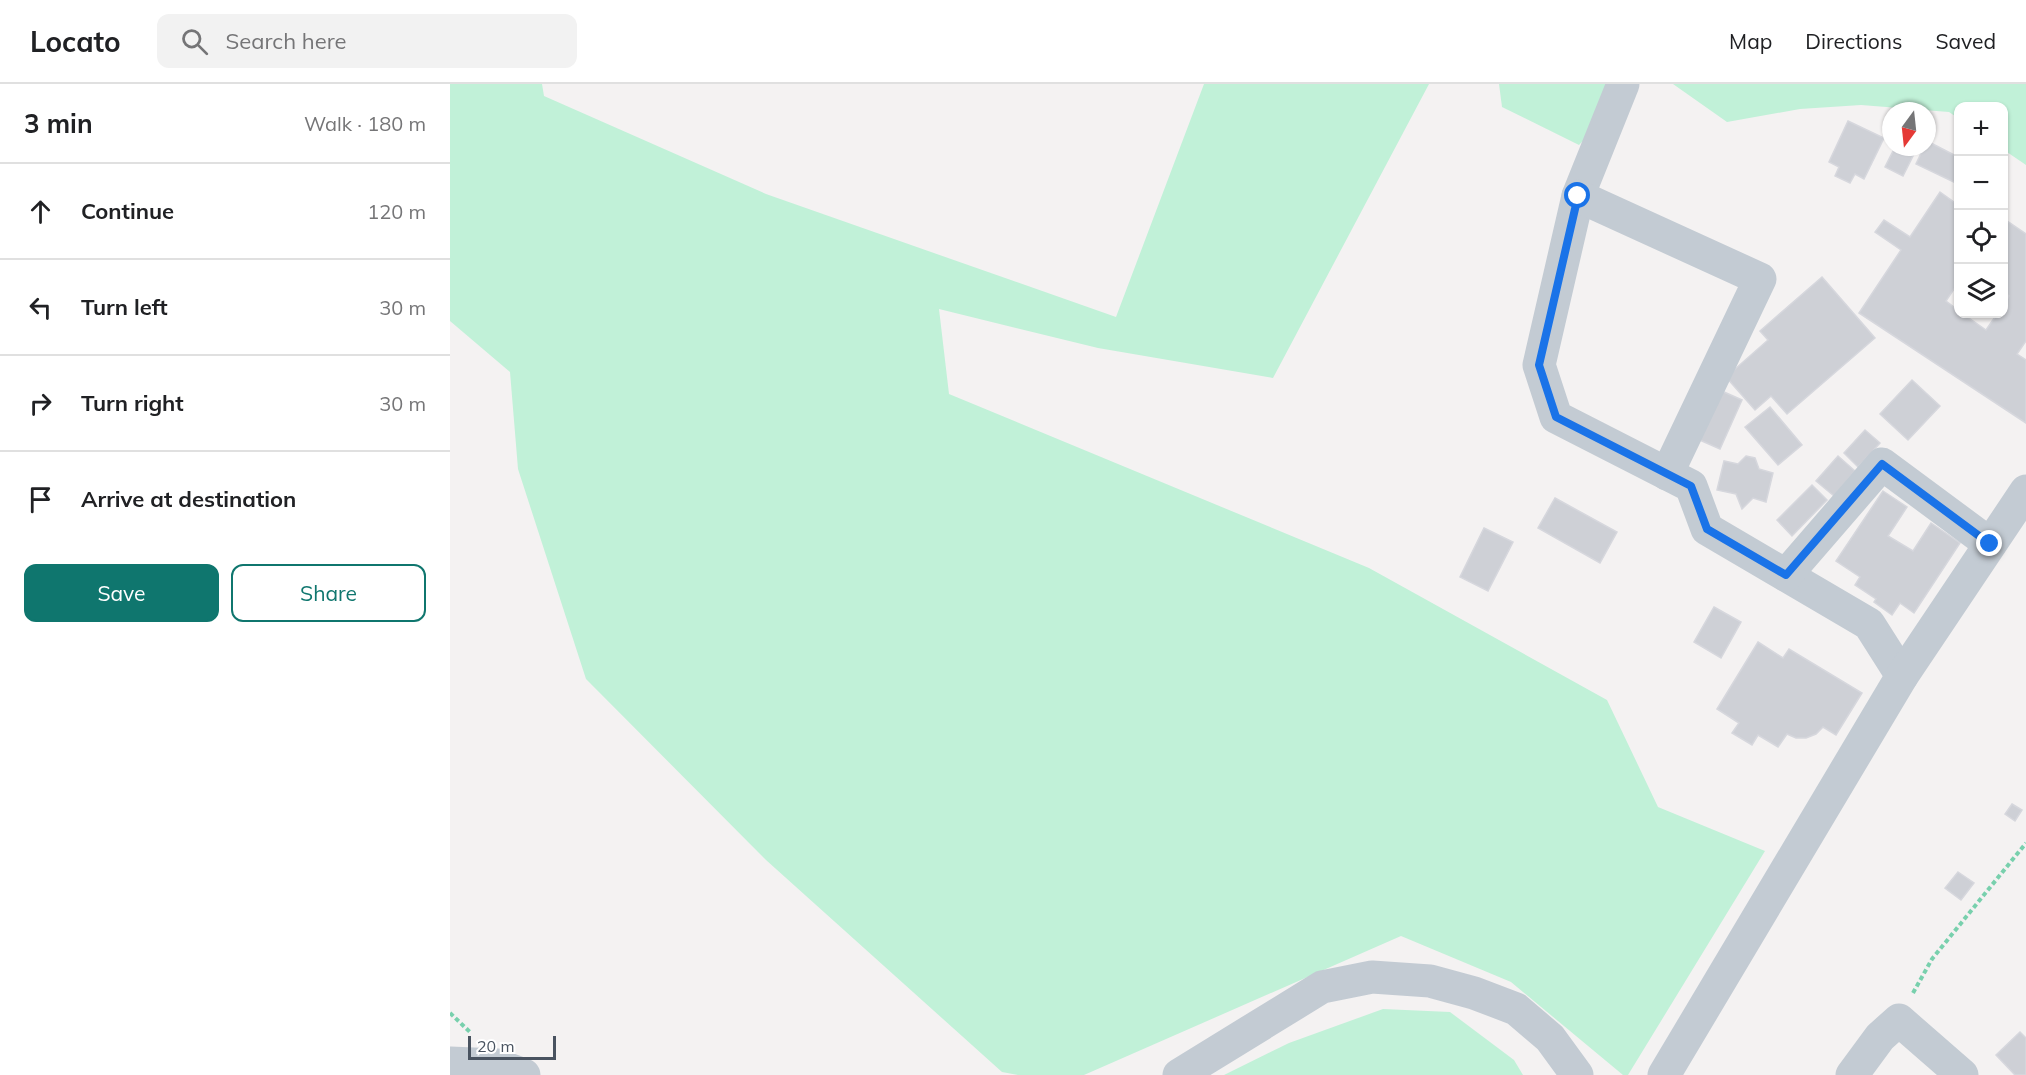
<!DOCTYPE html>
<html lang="en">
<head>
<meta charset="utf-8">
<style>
  body { margin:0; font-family:Mulish,sans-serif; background:#f2f2f2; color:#202124 }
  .controls { position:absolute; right:18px; top:18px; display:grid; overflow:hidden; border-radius:12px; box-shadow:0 2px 4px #0004 }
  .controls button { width:54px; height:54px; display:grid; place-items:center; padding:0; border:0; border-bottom:2px solid #e0e0e0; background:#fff; color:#202124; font:30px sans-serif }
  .compass { position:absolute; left:1432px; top:18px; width:54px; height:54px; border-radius:50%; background:#fff; box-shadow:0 2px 4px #0004; rotate:195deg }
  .scale { position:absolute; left:18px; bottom:15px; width:88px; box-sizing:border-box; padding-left:6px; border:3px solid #495360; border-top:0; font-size:16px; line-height:21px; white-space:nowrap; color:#495360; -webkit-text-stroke:4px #fff; paint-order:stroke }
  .stop { position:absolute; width:18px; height:18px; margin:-14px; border:4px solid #1a73e8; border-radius:50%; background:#fff }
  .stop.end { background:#1a73e8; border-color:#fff; box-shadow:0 2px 6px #0008 }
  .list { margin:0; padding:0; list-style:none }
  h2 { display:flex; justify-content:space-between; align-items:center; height:78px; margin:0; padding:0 24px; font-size:26px }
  h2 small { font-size:20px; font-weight:400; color:#757577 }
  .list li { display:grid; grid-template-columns:39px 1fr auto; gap:18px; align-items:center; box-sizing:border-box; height:96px; padding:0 24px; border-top:2px solid #e0e0e0 }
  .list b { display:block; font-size:22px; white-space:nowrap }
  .list em { font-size:20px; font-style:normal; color:#757577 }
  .actions { display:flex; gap:12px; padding:18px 24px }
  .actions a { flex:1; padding:14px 0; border:2px solid #0f766e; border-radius:12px; text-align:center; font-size:21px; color:#0f766e }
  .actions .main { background:#0f766e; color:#fff }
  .icon { flex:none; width:33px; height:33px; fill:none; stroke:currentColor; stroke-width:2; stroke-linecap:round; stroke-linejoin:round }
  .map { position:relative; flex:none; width:1576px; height:991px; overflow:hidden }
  header { display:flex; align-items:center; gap:36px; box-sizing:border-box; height:84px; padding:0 30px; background:#fff; border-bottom:2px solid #e0e0e0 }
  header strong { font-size:28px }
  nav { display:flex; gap:33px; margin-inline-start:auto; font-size:21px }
  .search { width:420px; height:54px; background:#f2f2f2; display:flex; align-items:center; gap:15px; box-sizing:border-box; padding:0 21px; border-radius:12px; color:#757577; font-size:22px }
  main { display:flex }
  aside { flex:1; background:#fff }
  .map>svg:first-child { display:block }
  .green { fill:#c1f1d8 }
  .building { fill:#ced0d6; stroke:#d6d7dd; stroke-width:1.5 }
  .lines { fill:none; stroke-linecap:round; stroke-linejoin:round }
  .path { stroke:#78d0ad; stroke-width:4; stroke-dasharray:4.5 3; stroke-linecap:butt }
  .minor { stroke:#c3cbd3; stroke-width:33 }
  .route { stroke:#1a73e8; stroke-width:8 }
</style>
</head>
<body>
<header>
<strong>Locato</strong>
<div class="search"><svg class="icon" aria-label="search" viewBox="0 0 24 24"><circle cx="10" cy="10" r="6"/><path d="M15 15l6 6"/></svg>Search here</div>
<nav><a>Map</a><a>Directions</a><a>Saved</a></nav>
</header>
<main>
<aside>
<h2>3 min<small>Walk · 180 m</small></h2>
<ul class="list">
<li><svg class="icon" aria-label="ahead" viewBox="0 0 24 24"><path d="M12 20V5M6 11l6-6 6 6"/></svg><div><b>Continue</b></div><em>120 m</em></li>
<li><svg class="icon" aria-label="left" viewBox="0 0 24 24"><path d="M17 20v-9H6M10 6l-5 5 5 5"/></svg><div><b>Turn left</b></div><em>30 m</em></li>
<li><svg class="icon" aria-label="right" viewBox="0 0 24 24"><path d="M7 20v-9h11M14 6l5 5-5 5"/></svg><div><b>Turn right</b></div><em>30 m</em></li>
<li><svg class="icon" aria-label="arrive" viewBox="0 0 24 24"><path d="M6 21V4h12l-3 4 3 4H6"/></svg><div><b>Arrive at destination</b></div></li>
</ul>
<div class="actions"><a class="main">Save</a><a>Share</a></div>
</aside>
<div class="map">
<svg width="1576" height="991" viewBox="0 0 1576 991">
  <rect width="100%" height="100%" fill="#f4f2f2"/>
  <g class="green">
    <path d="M0,0H92L94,12L316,110L666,233L754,0H979L823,294L648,264L489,225L499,310L919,484L1157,616L1208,723L1315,767L1178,991H1173L1061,898L951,852L634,991H568L552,988L316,776L136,595L68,385L60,288L0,237Z"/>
    <path d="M1049,0H1187L1129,61L1052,23Z"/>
    <path d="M1223,0H1576V81L1554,66V22H1508V34L1499,28L1411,21L1350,25L1277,38Z"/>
    <path d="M933,925L1000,928L1064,976L1073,991H774L839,959Z"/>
  </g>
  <g class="building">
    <path d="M1398,37L1434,54L1414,95L1405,90L1400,99L1385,92L1389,83L1379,78Z"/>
    <path d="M1477,57L1508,73V100L1466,80L1474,63H1477Z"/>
    <path d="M1445,63H1460L1466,66L1453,92L1435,83Z"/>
    <path d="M1490,108L1508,121V199L1496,217L1508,226V230H1513L1536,246L1547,230H1554V221L1559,212L1554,208V135L1576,150V257L1567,270L1576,276V339L1409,229L1451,166L1425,148L1434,136L1460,153Z"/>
    <path d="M1372,193L1425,254L1337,330L1321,312L1305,326L1276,293L1318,256L1310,247Z"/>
    <path d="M1462,296L1490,322L1458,356L1430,330Z"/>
    <path d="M1265,304L1292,316L1270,365L1243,353Z"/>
    <path d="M1320,323L1352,361L1328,381L1295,343Z"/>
    <path d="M1415,346L1430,359L1408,383L1394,369Z"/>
    <path d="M1296,372L1305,374L1309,385L1323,389L1316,418L1303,414L1292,425L1286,410L1267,406L1274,377L1288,380Z"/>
    <path d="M1388,372L1405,387L1384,412L1366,397Z"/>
    <path d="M1362,401L1377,416L1342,452L1327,436Z"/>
    <path d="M1433,407L1457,423L1438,452L1463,467L1481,439L1510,459L1464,529L1450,519L1442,531L1424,518L1426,515L1405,501L1410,493L1386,477Z"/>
    <path d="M1105,414L1167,448L1150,479L1088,444Z"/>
    <path d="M1034,444L1063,458L1038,507L1010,493Z"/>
    <path d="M1264,523L1291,538L1271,574L1244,558Z"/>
    <path d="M1308,558L1333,574L1339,565L1412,609L1386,651L1373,643L1366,650L1356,654H1346L1337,650L1328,663L1308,651L1302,661L1282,649L1289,639L1267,625Z"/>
    <path d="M1562,720L1572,726L1565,737L1555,730Z"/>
    <path d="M1508,788L1524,799L1511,816L1495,804Z"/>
    <path d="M1570,948L1576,954V991H1565L1546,971Z"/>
  </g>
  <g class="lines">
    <g class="path">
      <path d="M1463,909L1482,875L1576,759"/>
      <path d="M0,929L21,949"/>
    </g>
    <g class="minor">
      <path d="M1173,0L1128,112L1089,281L1106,333L1241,402L1257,445L1419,540L1452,592"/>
      <path d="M1128,112L1310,195L1217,390"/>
      <path d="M1336,491L1432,380L1540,460"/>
      <path d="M0,979L48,981L74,991"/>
      <path d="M729,991L872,903L922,893L980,897L1024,909L1066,925L1100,954L1127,991"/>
      <path d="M1214,991L1452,592L1576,407"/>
      <path d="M1402,991L1430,953L1449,936L1512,991"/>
    </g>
  </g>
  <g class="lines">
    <path class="route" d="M1128,112L1089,281L1106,333L1241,402L1257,445L1336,491L1432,380L1540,460"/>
  </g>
</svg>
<div class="controls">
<button>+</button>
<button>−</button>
<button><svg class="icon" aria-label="locate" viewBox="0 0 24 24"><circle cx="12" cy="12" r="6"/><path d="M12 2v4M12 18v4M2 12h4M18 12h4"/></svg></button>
<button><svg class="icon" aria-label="layers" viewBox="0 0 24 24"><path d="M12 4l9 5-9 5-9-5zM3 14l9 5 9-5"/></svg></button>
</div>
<svg class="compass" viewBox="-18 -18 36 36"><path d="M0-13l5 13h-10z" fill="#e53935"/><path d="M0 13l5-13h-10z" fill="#757577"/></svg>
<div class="scale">20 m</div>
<div class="stop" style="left:1128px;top:112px"></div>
<div class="stop end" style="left:1540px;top:460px"></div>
</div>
</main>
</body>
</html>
